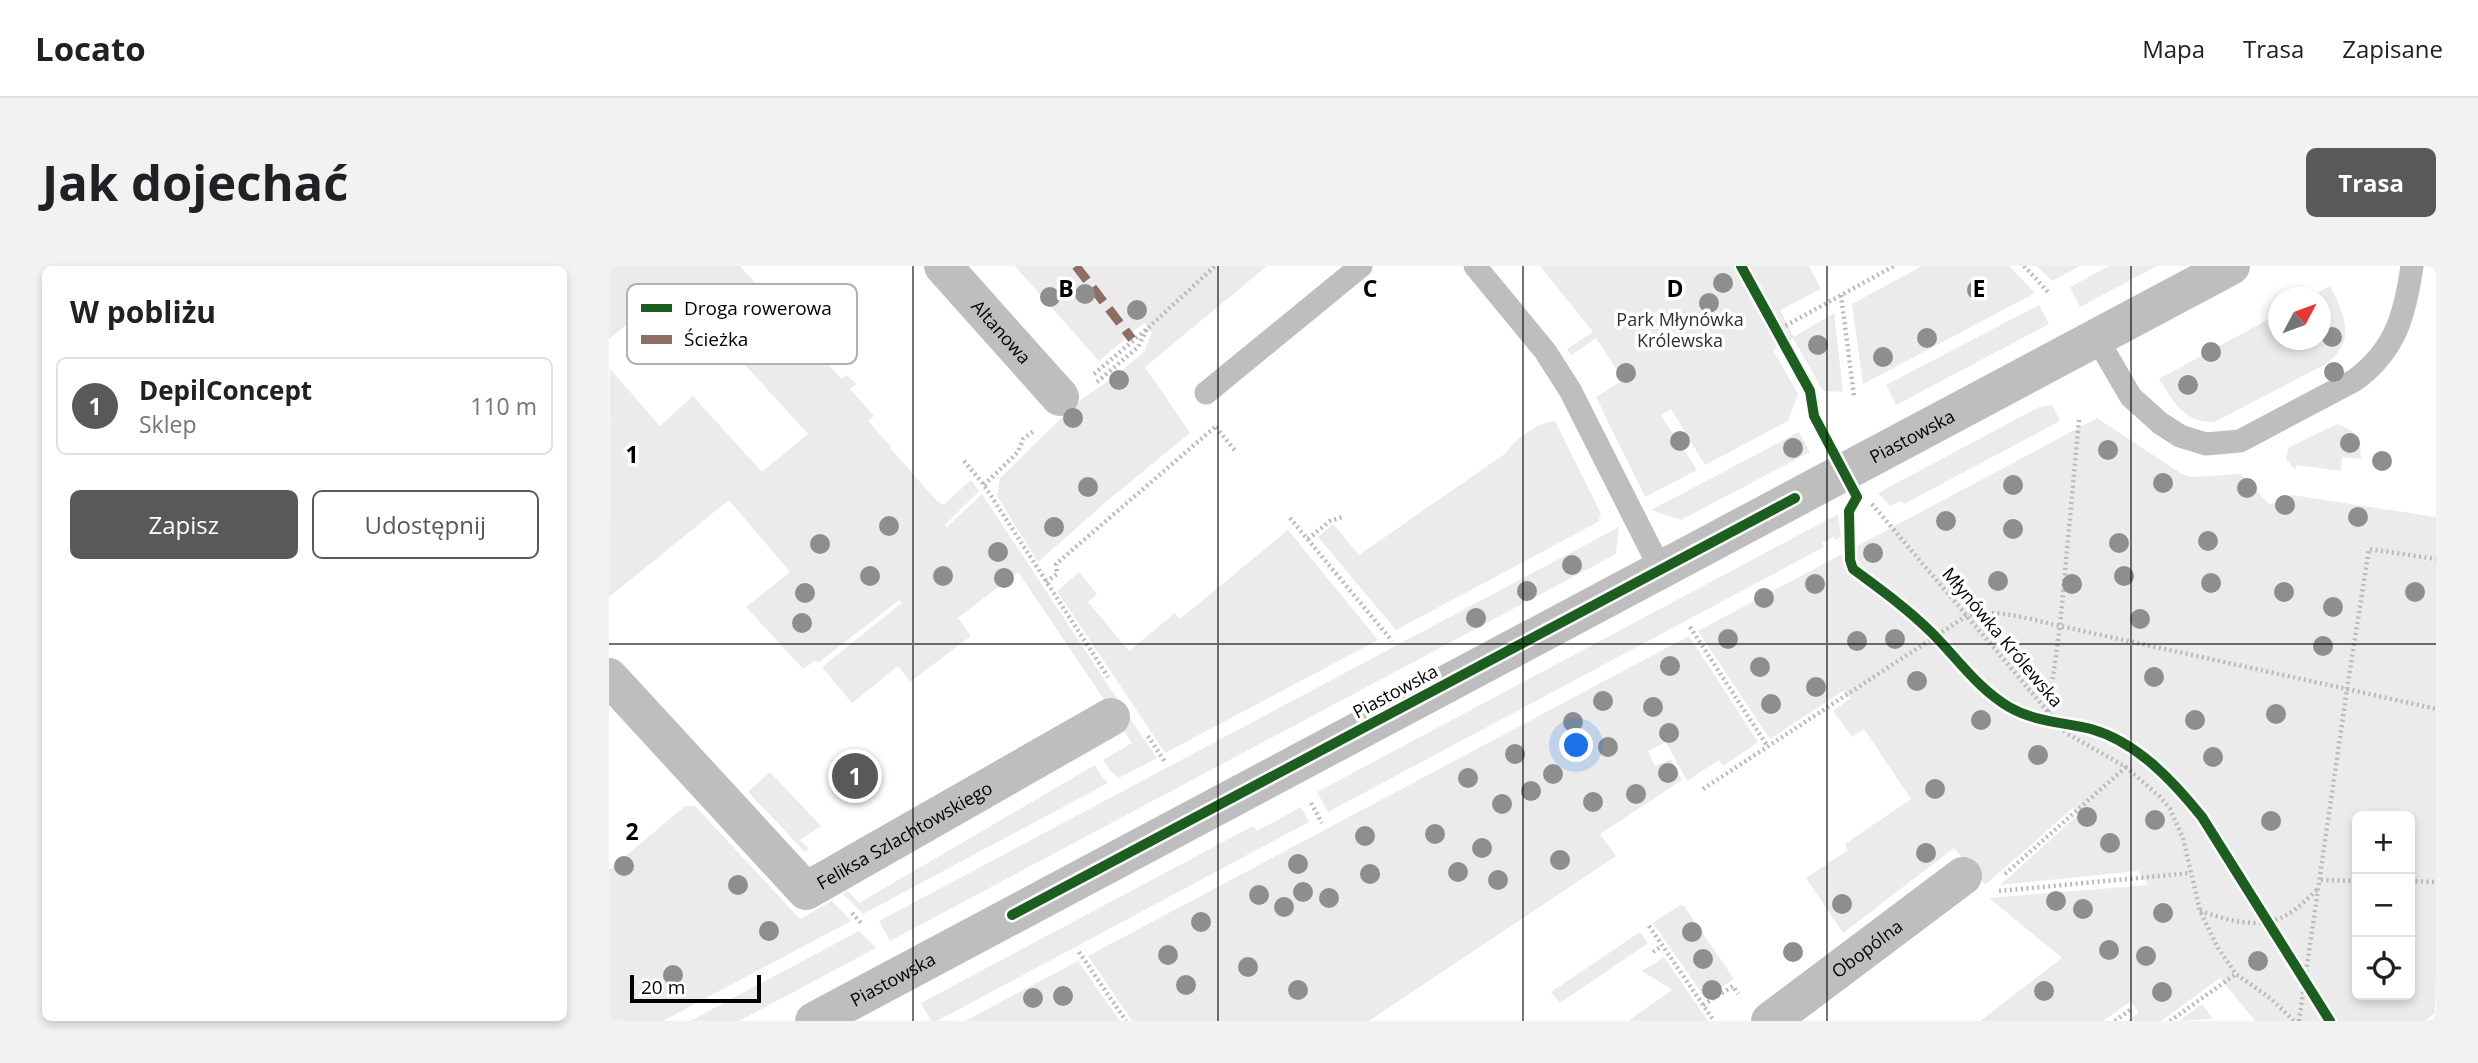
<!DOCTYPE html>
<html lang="pl">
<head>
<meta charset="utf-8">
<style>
  body { margin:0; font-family:"Open Sans",sans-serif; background:#f2f2f2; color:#202124 }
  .controls { position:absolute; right:21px; bottom:21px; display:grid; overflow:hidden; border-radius:10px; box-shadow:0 4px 10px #0003 }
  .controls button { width:63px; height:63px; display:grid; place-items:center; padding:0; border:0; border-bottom:2px solid #e0e0e0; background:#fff; color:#202124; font:35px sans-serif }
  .compass { position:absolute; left:1659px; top:21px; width:63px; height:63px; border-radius:50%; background:#fff; box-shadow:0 4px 10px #0003; rotate:49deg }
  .scale { position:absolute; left:21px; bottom:18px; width:131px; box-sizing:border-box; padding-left:7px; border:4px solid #000; border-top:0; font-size:19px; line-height:24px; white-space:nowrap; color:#000; -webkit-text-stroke:5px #fff; paint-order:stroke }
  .you { position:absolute; left:968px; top:480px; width:24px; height:24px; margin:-18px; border:5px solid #fff; border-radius:50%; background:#1a73e8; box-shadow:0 0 0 10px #1a73e833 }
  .badge { display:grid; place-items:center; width:46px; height:46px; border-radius:50%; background:#595959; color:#fff; font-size:23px; font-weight:700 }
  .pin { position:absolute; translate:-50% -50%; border:4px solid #fff; box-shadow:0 2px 7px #0006 }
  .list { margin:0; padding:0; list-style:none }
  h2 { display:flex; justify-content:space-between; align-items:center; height:91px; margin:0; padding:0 28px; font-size:30px }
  h2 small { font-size:23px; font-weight:400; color:#757577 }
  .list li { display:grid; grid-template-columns:46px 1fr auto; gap:21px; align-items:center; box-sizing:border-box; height:98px; margin:0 14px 14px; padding:0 14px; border:2px solid #e0e0e0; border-radius:10px }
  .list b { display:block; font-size:26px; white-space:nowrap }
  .list p { margin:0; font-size:23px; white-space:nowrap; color:#757577 }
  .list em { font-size:23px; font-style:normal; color:#757577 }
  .actions { display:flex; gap:14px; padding:21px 28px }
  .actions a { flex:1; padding:16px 0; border:2px solid #595959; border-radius:10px; text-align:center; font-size:24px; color:#595959 }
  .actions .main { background:#595959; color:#fff }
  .icon { flex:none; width:38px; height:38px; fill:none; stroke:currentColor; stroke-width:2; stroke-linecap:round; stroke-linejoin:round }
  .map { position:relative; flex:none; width:1827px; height:755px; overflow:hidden; border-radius:10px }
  header { display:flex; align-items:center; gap:42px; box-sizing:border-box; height:98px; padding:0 35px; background:#fff; border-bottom:2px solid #e0e0e0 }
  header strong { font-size:33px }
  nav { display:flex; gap:38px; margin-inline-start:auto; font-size:24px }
  .intro { display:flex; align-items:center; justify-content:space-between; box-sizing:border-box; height:168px; padding:0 42px }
  h1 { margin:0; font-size:49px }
  .button { padding:18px 32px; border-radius:10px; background:#595959; color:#fff; font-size:24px; font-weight:700 }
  main { display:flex; gap:42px; padding:0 42px }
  aside { flex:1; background:#fff; border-radius:10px; box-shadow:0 4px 10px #0003 }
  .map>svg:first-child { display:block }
  .green { fill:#ebebeb; fill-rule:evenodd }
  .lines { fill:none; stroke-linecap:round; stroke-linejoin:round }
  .path { stroke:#b9b9b9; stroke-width:4.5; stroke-dasharray:2 3.5; stroke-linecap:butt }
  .service { stroke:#bebebe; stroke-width:23 }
  .minor { stroke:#bebebe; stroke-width:38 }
  .tertiary { stroke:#bebebe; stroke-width:38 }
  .quiet { stroke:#8d6e63; stroke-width:9; stroke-dasharray:18 9; stroke-linecap:butt }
  .cycleway-casing { stroke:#fff; stroke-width:15 }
  .cycleway { stroke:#1b5e20; stroke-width:10 }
  .tree { fill:#8e8e8e }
  .grid { fill:none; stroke:#000; stroke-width:2; stroke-opacity:0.55 }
  .labels { text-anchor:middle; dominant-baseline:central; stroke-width:7; stroke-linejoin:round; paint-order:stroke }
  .park-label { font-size:18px; fill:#313131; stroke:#fff }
  .street-label { font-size:18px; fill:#000; stroke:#fff }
  .key { fill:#fff; stroke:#b2b2b2; stroke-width:2 }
  .key-label { font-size:19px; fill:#000 }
  .grid-label { font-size:23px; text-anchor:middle; font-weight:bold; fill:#000; stroke:#fff; stroke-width:7; stroke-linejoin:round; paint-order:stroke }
</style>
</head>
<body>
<header>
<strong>Locato</strong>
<nav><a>Mapa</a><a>Trasa</a><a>Zapisane</a></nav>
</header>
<div class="intro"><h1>Jak dojechać</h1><a class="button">Trasa</a></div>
<main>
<aside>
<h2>W pobliżu<small></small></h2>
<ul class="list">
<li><span class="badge">1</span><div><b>DepilConcept</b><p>Sklep</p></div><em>110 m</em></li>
</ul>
<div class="actions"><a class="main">Zapisz</a><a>Udostępnij</a></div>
</aside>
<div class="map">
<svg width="1827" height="755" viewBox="0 0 1827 755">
  <rect width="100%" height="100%" fill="#fff"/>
  <g class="green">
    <path d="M0,0H131L150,21L144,27L160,45L166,41L191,68L186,73L202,92L209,87L232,113L238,109L247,118L241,123L265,150L259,155L282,181L281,182L328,235L334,239L362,214L370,225L336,259L338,261L373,228L509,434L499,439L409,306L349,352L362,370L301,416L289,400L243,437L213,401L293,337L290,334L209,397L207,394L194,403L137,341L181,306L120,234L0,331L1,103L51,160L84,130L153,206L199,168L65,21L0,73Z"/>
    <path d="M406,0H658L536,101L581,167L498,235L429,296L388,230L391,212L470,135L505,111L535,86L543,67L535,57L490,95Z"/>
    <path d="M931,0H1200L1212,23L1171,44L1185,71L1225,47L1234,126L1214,125L1184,72L1164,84L1189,128L1179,155L1096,199L1062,143L1052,149L1088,204L1036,231L987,131L1014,114L987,72L962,89L958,83L984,66Z"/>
    <path d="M1313,0H1400L1426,27L1254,118L1243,38Z"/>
    <path d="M1428,0H1471L1443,15Z"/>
    <path d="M1500,0H1548L1471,41L1461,21Z"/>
    <path d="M1721,20C1736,49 1748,75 1717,98L1605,156C1575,157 1565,136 1550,113L1669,48L1670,74H1712V32L1700,31Z"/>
    <path d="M1430,39L1440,58L1287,139L1277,119Z"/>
    <path d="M1443,139L1451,155L1295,238L1292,235L1281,240L1269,227L1430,141Z"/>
    <path d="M1488,152L1573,208L1583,211L1632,208L1661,239L1683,229L1827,251V711L1826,747L1816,755H1646L1611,712L1552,755H1518L1530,747L1522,735L1494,755H1371L1453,692L1380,632L1539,619L1529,605L1391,619L1471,547L1464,542L1376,619L1345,582L1234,667L1197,612L1239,584L1236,578L1302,533L1255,463L1243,471L1224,445L1242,432L1234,425L1161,473L1089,365ZM1748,550H1801V729H1748Z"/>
    <path d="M946,155L992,248L989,256L787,364L709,271L724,258L750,289L897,187C906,172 929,157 946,155Z"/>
    <path d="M1728,158L1743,165L1751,175L1752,193L1733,191L1732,205L1687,199L1686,204L1677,193L1679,182Z"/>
    <path d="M1190,166L1201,186L1072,254L1042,244Z"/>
    <path d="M1229,248L1232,271L1227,274L1225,271L1213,277L1215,281L719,546L708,526Z"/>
    <path d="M1010,261L1007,288L281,675L270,655Z"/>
    <path d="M679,264L769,374L556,487L448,325L470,306L488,328L479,336L520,385L566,347L571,353Z"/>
    <path d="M1080,370L1149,476L1114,500L1110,494L1078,515L1057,476L1039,485L1046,500L1062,493L1073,514L991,568L1007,590L760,755H523L479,690Z"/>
    <path d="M512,439L548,492L510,512L501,505L494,494L523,477L510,457Z"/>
    <path d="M486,499L492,509L499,517L254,648L234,628L239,625L250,637Z"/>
    <path d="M161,506L212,560L191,574L200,583L196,586L139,526Z"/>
    <path d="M76,540H86L191,653L223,635L242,655L54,755H0V604Z"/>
    <path d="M692,541L700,556L328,755H322L312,737L644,560L648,565Z"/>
    <path d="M1071,639L1075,640L1125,713L1096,732L1044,657Z"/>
    <path d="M250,665L267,682L130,755H81Z"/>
    <path d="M1031,666L1039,677L951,737L942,726Z"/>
    <path d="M1055,691L1099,755H1019L1063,724L1033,705Z"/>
    <path d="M469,695L511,755H356Z"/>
    <path d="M1593,738L1604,753L1570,755Z"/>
  </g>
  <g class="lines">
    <g class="path">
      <path d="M1415,0L1439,26"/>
      <path d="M1232,29L1245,130"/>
      <path d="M1167,65L1285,0"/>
      <path d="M485,108L538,63L606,0"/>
      <path d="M488,116L529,81L538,63"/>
      <path d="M1470,154L1451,360L1738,423L1760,283L1827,293"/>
      <path d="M607,161L627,186"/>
      <path d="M355,195L375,219L499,411"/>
      <path d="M375,219L409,186L414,173L426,164"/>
      <path d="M1263,238L1457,467L1517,501L1551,531L1561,543L1574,572L1591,645L1609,682L1627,708L1661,732L1685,755"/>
      <path d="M681,252L783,375"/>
      <path d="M699,273L721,255L733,251"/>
      <path d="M437,316L448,308L447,298L606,161"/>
      <path d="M1081,361L1159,481"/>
      <path d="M539,470L556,496"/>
      <path d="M1094,523L1359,349C1391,343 1420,353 1451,360L1439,447"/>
      <path d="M702,537L713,557"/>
      <path d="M1396,608L1517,501"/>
      <path d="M1712,614L1748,615"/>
      <path d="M1801,615L1827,616"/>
      <path d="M1390,625L1582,607"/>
      <path d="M1591,645C1619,654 1652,665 1679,648C1690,642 1700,631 1710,622"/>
      <path d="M243,647L252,657"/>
      <path d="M1040,660L1105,755"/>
      <path d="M470,686L517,755"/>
      <path d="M1044,686L1053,680"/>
      <path d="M1094,739L1124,720L1129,728"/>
      <path d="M1506,755L1521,744"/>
      <path d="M1561,755L1627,708"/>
      <path d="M1690,755L1738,423L1827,443"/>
    </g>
    <g class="service">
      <path d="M866,0L936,85L961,124L1052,304"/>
      <path d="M1487,71L1522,131L1551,157L1571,170L1597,178L1631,175L1746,114C1787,84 1796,48 1803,0"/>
      <path d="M597,127L752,0"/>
    </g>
    <g class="minor">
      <path id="s1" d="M334,0L451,131"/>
      <path id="s2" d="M0,411L197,625L502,451"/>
      <path id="s3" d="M1161,755L1354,610"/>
    </g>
    <path class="tertiary" id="s4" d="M205,755L1622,0"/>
    <path class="quiet" d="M467,0L523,73"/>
    <defs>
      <g id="cycleway">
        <path d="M1132,0L1201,125L1205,150L1248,231L1240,245L1241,294L1244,303C1271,323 1299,343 1323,367C1348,392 1369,423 1400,441C1426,456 1453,456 1482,463C1528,476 1564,515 1593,551L1721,755"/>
        <path d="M403,649L1186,232"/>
      </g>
    </defs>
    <use href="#cycleway" class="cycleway-casing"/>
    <use href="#cycleway" class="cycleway"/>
  </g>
  <g class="tree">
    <circle cx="1114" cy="17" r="10"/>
    <circle cx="1368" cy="24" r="10"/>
    <circle cx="476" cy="28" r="10"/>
    <circle cx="441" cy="31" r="10"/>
    <circle cx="1100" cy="37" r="10"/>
    <circle cx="528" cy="44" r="10"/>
    <circle cx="1723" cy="71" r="10"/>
    <circle cx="1318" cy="72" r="10"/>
    <circle cx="1209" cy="79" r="10"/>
    <circle cx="1602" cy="86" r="10"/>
    <circle cx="1274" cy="91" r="10"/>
    <circle cx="1725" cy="106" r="10"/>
    <circle cx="1017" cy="107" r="10"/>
    <circle cx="510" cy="114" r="10"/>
    <circle cx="1579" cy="119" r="10"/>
    <circle cx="464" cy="152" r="10"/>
    <circle cx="1071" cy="175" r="10"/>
    <circle cx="1741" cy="177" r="10"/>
    <circle cx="1184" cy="182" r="10"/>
    <circle cx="1499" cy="184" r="10"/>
    <circle cx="1773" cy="195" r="10"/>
    <circle cx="1554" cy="217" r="10"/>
    <circle cx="1404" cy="219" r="10"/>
    <circle cx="479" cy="221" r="10"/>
    <circle cx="1638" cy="222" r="10"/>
    <circle cx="1676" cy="239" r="10"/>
    <circle cx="1749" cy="251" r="10"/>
    <circle cx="1337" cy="255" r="10"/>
    <circle cx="280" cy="260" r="10"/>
    <circle cx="445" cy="261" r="10"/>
    <circle cx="1404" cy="263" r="10"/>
    <circle cx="1599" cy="275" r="10"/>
    <circle cx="1510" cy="277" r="10"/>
    <circle cx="211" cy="278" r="10"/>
    <circle cx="389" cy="286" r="10"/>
    <circle cx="1264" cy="287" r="10"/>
    <circle cx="963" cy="299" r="10"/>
    <circle cx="261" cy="310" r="10"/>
    <circle cx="334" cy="310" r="10"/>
    <circle cx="1515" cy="310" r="10"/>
    <circle cx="395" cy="312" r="10"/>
    <circle cx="1389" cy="315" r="10"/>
    <circle cx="1602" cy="317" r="10"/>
    <circle cx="1206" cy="318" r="10"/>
    <circle cx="1463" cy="318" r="10"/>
    <circle cx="918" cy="325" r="10"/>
    <circle cx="1675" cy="326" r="10"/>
    <circle cx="1806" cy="326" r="10"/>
    <circle cx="196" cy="327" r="10"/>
    <circle cx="1155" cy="332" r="10"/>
    <circle cx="1724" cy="341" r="10"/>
    <circle cx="867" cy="352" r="10"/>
    <circle cx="1531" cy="353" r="10"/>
    <circle cx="193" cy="357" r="10"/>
    <circle cx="1119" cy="373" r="10"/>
    <circle cx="1286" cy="373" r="10"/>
    <circle cx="1248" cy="375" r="10"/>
    <circle cx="1714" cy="380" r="10"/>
    <circle cx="1061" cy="400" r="10"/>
    <circle cx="1151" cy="401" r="10"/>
    <circle cx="1545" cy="411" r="10"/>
    <circle cx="1308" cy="415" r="10"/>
    <circle cx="1207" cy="421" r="10"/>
    <circle cx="994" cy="435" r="10"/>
    <circle cx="1162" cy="438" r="10"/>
    <circle cx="1044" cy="441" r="10"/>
    <circle cx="1667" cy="448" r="10"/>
    <circle cx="1372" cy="454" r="10"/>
    <circle cx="1586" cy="454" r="10"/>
    <circle cx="964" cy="456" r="10"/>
    <circle cx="1060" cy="467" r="10"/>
    <circle cx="999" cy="481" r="10"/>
    <circle cx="906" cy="488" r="10"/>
    <circle cx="1429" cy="489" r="10"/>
    <circle cx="1604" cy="491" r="10"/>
    <circle cx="1059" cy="507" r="10"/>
    <circle cx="944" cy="508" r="10"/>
    <circle cx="859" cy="512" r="10"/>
    <circle cx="1326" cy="523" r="10"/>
    <circle cx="922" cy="525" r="10"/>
    <circle cx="1027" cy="528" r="10"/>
    <circle cx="984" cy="536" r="10"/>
    <circle cx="893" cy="538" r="10"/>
    <circle cx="1478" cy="551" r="10"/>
    <circle cx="1546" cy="554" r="10"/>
    <circle cx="1662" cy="555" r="10"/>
    <circle cx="826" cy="568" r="10"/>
    <circle cx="756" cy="570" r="10"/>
    <circle cx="1501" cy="577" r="10"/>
    <circle cx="873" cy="582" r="10"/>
    <circle cx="1317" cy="587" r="10"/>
    <circle cx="951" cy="594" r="10"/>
    <circle cx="689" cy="598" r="10"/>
    <circle cx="15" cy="600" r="10"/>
    <circle cx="849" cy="606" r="10"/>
    <circle cx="761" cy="608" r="10"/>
    <circle cx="889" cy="614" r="10"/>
    <circle cx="129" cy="619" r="10"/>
    <circle cx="694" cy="626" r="10"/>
    <circle cx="650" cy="629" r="10"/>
    <circle cx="720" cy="632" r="10"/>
    <circle cx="1447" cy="635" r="10"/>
    <circle cx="1233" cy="638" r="10"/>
    <circle cx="675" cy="641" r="10"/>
    <circle cx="1474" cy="643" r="10"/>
    <circle cx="1554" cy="647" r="10"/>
    <circle cx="592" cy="656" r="10"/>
    <circle cx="160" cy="665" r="10"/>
    <circle cx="1083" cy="666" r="10"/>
    <circle cx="1500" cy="684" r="10"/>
    <circle cx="1184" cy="686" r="10"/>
    <circle cx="559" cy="689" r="10"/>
    <circle cx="1537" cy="690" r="10"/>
    <circle cx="1094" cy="693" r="10"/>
    <circle cx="1649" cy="695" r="10"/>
    <circle cx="639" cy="701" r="10"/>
    <circle cx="64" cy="709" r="10"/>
    <circle cx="577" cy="719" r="10"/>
    <circle cx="689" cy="724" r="10"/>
    <circle cx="1103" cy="724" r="10"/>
    <circle cx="1435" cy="725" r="10"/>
    <circle cx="1553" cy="726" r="10"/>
    <circle cx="454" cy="730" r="10"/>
    <circle cx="424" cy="732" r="10"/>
  </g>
  <path class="grid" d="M304,0V755M609,0V755M914,0V755M1218,0V755M1522,0V755M0,378H1827"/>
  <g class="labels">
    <g class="park-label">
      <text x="1071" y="53">Park Młynówka<tspan x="1071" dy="21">Królewska</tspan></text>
    </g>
    <g class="street-label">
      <text stroke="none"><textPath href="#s1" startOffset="88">Altanowa</textPath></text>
      <text stroke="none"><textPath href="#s4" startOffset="1244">Piastowska</textPath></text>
      <text transform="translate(1394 371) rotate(50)">Młynówka Królewska</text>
      <text transform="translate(786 425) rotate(-28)">Piastowska</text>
      <text stroke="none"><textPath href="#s2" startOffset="404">Feliksa Szlachtowskiego</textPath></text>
      <text stroke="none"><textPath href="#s3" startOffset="121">Obopólna</textPath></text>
      <text stroke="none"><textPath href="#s4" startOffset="89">Piastowska</textPath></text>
    </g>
  </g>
  <rect x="18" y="18" width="230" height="80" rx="10" class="key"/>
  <rect x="32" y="38" width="31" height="8" fill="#1b5e20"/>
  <rect x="32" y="69" width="31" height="9" fill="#8d6e63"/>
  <g class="key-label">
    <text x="75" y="49">Droga rowerowa</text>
    <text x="75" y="80">Ścieżka</text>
  </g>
  <g class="grid-label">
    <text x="457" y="31">B</text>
    <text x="761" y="31">C</text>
    <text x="1066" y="31">D</text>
    <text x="1370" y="31">E</text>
    <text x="23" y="197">1</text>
    <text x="23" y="574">2</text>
  </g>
</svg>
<div class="controls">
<button>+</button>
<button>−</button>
<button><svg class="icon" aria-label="locate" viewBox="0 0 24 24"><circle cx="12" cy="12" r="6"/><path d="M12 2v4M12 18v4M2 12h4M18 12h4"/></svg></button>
</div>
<svg class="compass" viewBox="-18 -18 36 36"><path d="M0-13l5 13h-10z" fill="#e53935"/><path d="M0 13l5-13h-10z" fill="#757577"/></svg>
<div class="scale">20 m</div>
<div class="you"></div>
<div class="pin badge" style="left:246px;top:510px">1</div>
</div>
</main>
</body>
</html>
